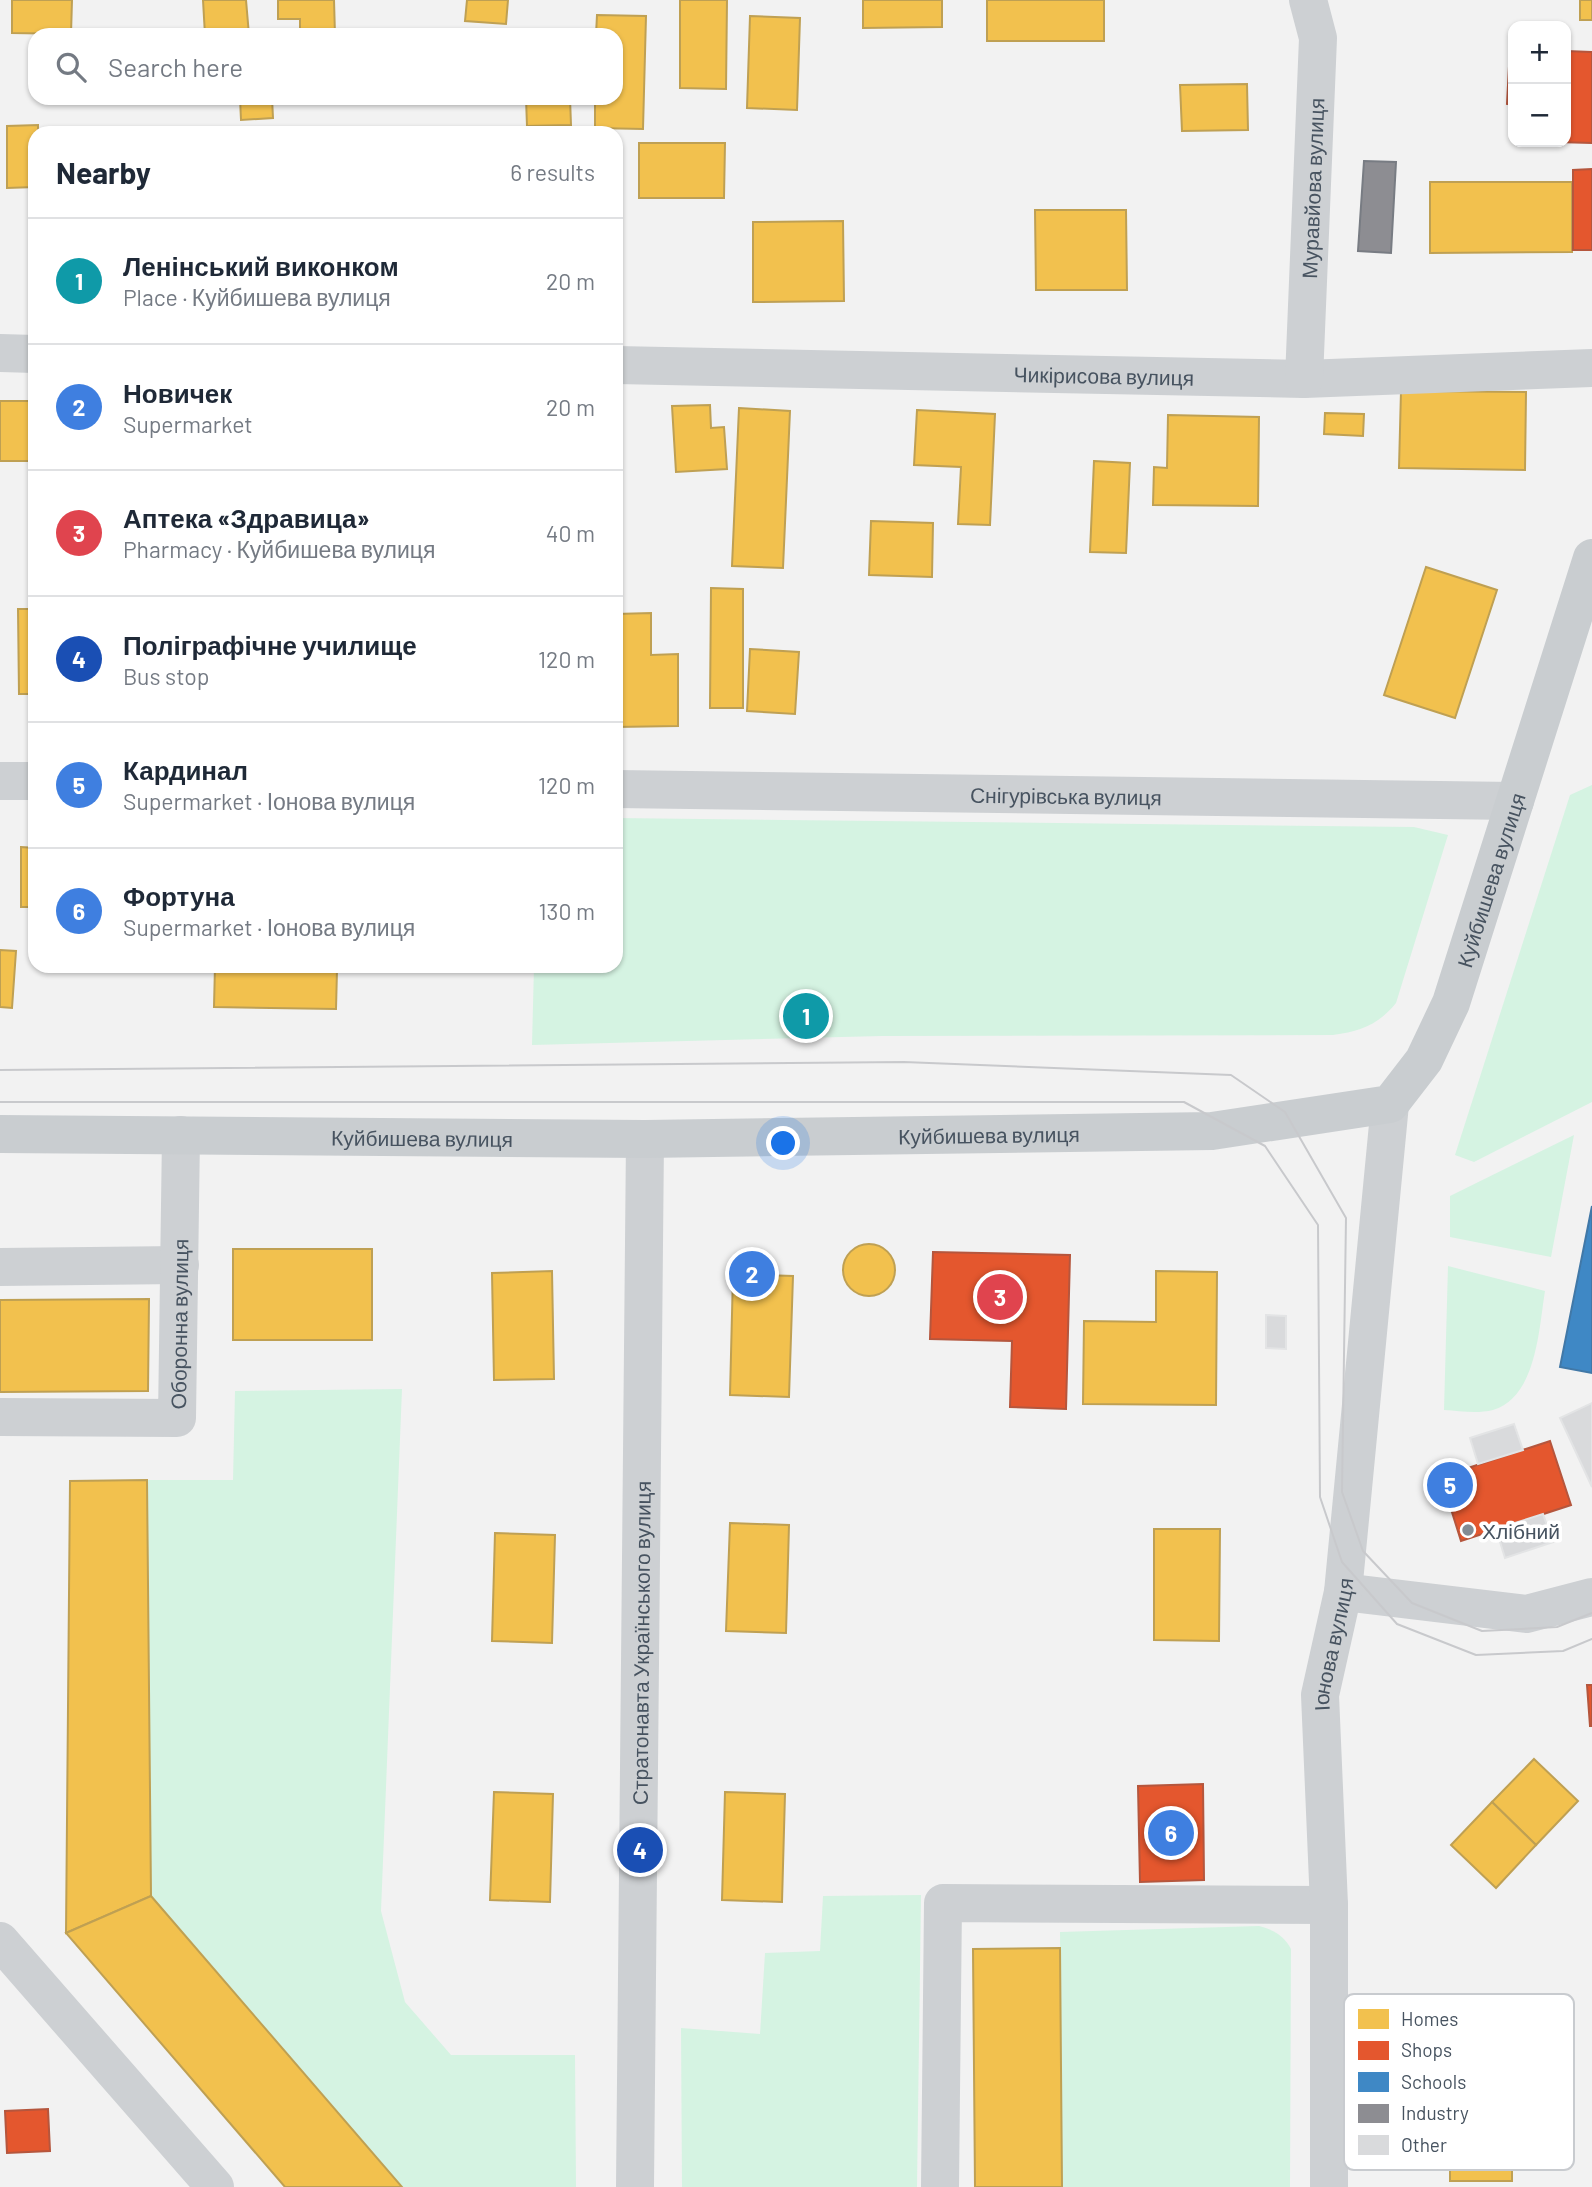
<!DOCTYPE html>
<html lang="en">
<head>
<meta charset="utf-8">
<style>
  body { margin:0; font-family:Barlow,sans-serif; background:#f2f2f3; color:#1f2937 }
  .controls { position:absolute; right:21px; top:21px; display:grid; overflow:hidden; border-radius:14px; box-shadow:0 2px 5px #0004 }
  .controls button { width:63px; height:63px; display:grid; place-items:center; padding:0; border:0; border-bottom:2px solid #e0e1e3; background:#fff; color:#1f2937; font:35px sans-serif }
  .you { position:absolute; left:784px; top:1144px; width:24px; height:24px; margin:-18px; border:5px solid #fff; border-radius:50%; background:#1a73e8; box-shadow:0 0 0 10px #1a73e833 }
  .badge { display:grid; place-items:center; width:46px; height:46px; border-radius:50%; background:#838b93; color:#fff; font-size:23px; font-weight:700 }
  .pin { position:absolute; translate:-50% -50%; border:4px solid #fff; box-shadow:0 2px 7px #0006 }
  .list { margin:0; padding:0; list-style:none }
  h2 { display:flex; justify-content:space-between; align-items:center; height:91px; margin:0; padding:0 28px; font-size:30px }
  h2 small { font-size:23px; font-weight:400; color:#747a83 }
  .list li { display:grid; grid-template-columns:46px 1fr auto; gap:21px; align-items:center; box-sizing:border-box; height:126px; padding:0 28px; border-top:2px solid #e0e1e3 }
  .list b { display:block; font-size:26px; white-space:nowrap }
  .list p { margin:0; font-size:23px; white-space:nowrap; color:#747a83 }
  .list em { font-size:23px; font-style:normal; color:#747a83 }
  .icon { flex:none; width:38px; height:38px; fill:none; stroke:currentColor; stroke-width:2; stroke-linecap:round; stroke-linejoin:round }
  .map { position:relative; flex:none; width:1592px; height:2187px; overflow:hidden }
  .search { position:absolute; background:#fff; box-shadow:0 2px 5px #0004; left:28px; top:28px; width:595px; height:77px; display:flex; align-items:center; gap:18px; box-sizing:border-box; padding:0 24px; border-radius:21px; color:#747a83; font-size:26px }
  .panel { position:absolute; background:#fff; box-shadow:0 2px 5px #0004; left:28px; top:126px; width:595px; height:847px; border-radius:21px }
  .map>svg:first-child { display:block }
  .green { fill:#d5f3e2 }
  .homes { fill:#f2c14e; stroke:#bfa053; stroke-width:2 }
  .shops { fill:#e4572e; stroke:#b5563d; stroke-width:2 }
  .schools { fill:#3f88c5; stroke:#4178a7; stroke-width:2 }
  .industry { fill:#8d8d92; stroke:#787c83; stroke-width:2 }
  .building { fill:#d9dadc; stroke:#e3e4e5; stroke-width:2 }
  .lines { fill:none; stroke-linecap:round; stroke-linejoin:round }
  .minor { stroke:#cdd0d3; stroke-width:38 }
  .major { stroke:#c9cdd0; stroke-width:38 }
  .tram { stroke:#c8c9cc; stroke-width:2 }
  .poi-dot { fill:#838b93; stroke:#fff; stroke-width:2.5 }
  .labels { text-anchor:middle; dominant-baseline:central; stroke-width:7; stroke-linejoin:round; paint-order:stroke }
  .street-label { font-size:21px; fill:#475360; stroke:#fff }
  .poi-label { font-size:21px; fill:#475360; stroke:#fff; text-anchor:start }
  .key { fill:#fff; stroke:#c8cbcf; stroke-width:2 }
  .key-label { font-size:19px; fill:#475360 }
</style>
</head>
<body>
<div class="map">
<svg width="1592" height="2187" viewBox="0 0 1592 2187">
  <rect width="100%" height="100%" fill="#f2f2f2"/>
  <g class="green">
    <path d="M1592,785V1102L1474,1162L1455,1155L1570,795Z"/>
    <path d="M616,818L1414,827L1448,835L1396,1003C1378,1025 1361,1031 1333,1035L882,1036L532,1045L534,966H616Z"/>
    <path d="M1574,1135L1551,1257L1450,1237V1196Z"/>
    <path d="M1448,1266L1545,1291C1539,1327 1537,1397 1493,1410C1477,1414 1460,1411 1444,1410Z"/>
    <path d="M402,1389L381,1911L405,2002L451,2055H575L576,2187H402L151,1896L147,1480H233L235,1391Z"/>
    <path d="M921,1895L917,2187H682L681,2028L760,2034L765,1953L820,1951L823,1896Z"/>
    <path d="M1259,1926C1274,1930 1284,1936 1291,1949L1290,2187H1062L1060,1932Z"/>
  </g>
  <g class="homes">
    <path d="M12,0H72L71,34L12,33Z"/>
    <path d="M203,0H246L249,35H205Z"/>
    <path d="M278,0H334L335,35H300V19H278Z"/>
    <path d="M467,0H508L506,24L465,21Z"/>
    <path d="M680,0H727L726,89L680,88Z"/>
    <path d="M863,0H942V27L863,28Z"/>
    <rect x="987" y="0" width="117" height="41"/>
    <rect x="1580" y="0" width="12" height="20"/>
    <path d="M597,15L646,16L643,129L595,128V98H616V35H596Z"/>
    <path d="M750,16L800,18L797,110L747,108Z"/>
    <path d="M1247,84L1248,130L1182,131L1180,85Z"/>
    <path d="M240,98H272L273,118L241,120Z"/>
    <path d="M526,98H570L571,125L527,126Z"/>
    <path d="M38,125V133H35V187L7,188V126Z"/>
    <path d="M639,143H725L724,198H639Z"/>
    <path d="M1430,182H1572V252L1430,253Z"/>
    <path d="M1035,210H1126L1127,290H1036Z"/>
    <path d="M843,221L844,301L753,302V222Z"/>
    <path d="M1401,391L1526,392L1525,470L1399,468Z"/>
    <rect x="0" y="401" width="35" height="60"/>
    <path d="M710,405L711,428L724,427L727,469L676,472L672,406Z"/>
    <path d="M739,408L790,411L783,568L732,566Z"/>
    <path d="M917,410L995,414L990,525L958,524L961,467L914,465Z"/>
    <path d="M1325,413L1364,414L1363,436L1324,434Z"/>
    <path d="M1168,415L1259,417L1258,506L1153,505L1154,467L1167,468Z"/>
    <path d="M1094,461L1130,463L1126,553L1090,552Z"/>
    <path d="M871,521L933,523L932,577L869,575Z"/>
    <path d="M1426,567L1497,590L1455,718L1384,695Z"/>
    <path d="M711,588L743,589V708H710Z"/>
    <path d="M18,609H35V694H19Z"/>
    <path d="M651,613V655L678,654V726L616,727V614Z"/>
    <path d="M750,649L799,652L795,714L747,711Z"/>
    <path d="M21,847L35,848V907H21Z"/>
    <path d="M0,950L16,951L12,1008L0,1007Z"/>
    <path d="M215,966H296V969L337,970L336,1009L214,1007Z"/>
    <circle cx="869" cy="1270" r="26"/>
    <rect x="233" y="1249" width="139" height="91"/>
    <path d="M552,1271L554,1379L494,1380L492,1273Z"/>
    <path d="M1156,1271L1217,1272L1216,1405L1083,1404L1084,1321L1156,1322Z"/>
    <path d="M733,1274L793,1276L789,1397L730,1395Z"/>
    <path d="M149,1299L148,1391L0,1392V1300Z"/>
    <path d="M147,1480L151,1896L66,1933L70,1481Z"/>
    <path d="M730,1523L789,1525L786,1633L726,1631Z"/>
    <path d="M1154,1529H1220L1219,1641L1154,1640Z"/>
    <path d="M495,1533L555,1535L552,1643L492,1641Z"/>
    <path d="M1534,1759L1578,1801L1536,1845L1492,1802Z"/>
    <path d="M494,1792L553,1794L550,1902L490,1900Z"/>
    <path d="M725,1792L785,1794L782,1902L722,1900Z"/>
    <path d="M1492,1802L1536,1845L1496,1888L1451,1845Z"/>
    <path d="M151,1896L402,2187H285L66,1933Z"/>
    <path d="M1060,1948L1062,2187H975L973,1949Z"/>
    <rect x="1450" y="2122" width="62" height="59"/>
  </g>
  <g class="shops">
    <path d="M1510,48H1513V105L1507,104Z"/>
    <path d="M1566,51L1592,52V143L1556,142H1566Z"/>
    <path d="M1592,169V250H1573V170Z"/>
    <path d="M933,1252L1070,1255L1066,1409L1010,1407L1012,1341L930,1339Z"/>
    <path d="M1550,1441L1571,1505L1461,1541L1441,1477Z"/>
    <path d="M1587,1685H1592V1726H1590Z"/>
    <path d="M1203,1784L1204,1880L1140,1882L1138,1786Z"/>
    <path d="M48,2109L50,2151L7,2153L5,2111Z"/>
  </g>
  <path class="schools" d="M1592,1206V1373L1560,1367Z"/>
  <path class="industry" d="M1364,161L1396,162L1391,253L1358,251Z"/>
  <g class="building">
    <path d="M825,1002L826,1029L788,1030L787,1004Z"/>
    <path d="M1266,1315L1286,1316V1349L1266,1348Z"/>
    <path d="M1592,1403V1487L1560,1418Z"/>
    <path d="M1514,1424L1523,1450L1478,1464L1470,1438Z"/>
    <path d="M1543,1514L1553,1542L1505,1558L1496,1529Z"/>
  </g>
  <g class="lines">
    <g class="minor">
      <path d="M0,353L35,354"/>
      <path id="s1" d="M616,365L1304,379L1592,368"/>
      <path id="s2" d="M1304,379L1318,38L1308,0"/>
      <path d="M0,781H35"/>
      <path id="s3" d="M616,789L1515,801"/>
      <path d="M0,1267L180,1265"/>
      <path id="s4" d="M0,1417L177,1418L181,1135"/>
      <path d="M1343,1592L1526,1614L1592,1597"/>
      <path d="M0,1941L215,2187"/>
      <path id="s5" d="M635,2187L645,1139"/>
      <path d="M940,2187L943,1903L1329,1905"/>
      <path id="s6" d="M1329,2187V1905L1320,1695L1343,1592L1390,1104"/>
    </g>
    <path class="major" id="s7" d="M0,1134L645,1139L1212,1131L1390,1104L1424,1060L1451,1003L1592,558"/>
    <g class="tram">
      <path d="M0,1070L904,1062L1231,1075L1285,1112L1346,1218L1342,1492L1363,1551L1412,1603L1482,1631L1557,1627L1592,1613"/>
      <path d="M0,1102H1184L1265,1146L1318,1225L1320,1497L1342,1562L1397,1624L1476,1655L1563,1651L1592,1639"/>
    </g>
  </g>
  <circle class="poi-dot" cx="1468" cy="1530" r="7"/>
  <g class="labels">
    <g class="street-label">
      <text stroke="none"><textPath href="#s2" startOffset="191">Муравйова вулиця</textPath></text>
      <text stroke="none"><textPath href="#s1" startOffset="488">Чикірисова вулиця</textPath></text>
      <text stroke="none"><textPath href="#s3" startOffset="450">Снігурівська вулиця</textPath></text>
      <text stroke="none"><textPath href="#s7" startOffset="1640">Куйбишева вулиця</textPath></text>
      <text stroke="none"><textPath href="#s7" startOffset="989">Куйбишева вулиця</textPath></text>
      <text stroke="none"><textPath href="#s7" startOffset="422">Куйбишева вулиця</textPath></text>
      <text stroke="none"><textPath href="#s4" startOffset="271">Оборонна вулиця</textPath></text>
      <text stroke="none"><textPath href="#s5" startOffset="544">Стратонавта Українського вулиця</textPath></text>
      <text stroke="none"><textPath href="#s6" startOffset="544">Іонова вулиця</textPath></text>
    </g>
    <g class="poi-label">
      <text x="1482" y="1530">Хлібний</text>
    </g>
  </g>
  <rect x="1344" y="1994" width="230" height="176" rx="10" class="key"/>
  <rect x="1358" y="2009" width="31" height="20" fill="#f2c14e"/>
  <rect x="1358" y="2041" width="31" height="19" fill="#e4572e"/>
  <rect x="1358" y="2072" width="31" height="20" fill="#3f88c5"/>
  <rect x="1358" y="2104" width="31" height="19" fill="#8d8d92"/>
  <rect x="1358" y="2135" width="31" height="20" fill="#d9dadc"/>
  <g class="key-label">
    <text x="1401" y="2026">Homes</text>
    <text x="1401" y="2057">Shops</text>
    <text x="1401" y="2089">Schools</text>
    <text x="1401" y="2120">Industry</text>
    <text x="1401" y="2152">Other</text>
  </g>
</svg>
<div class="controls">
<button>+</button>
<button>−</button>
</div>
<div class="you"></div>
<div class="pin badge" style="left:806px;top:1016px;background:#0f9aa8">1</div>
<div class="pin badge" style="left:752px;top:1274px;background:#3f7fe0">2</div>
<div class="pin badge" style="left:1000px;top:1297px;background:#e0444e">3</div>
<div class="pin badge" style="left:640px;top:1850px;background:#1a4fb4">4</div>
<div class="pin badge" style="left:1450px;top:1485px;background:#3f7fe0">5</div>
<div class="pin badge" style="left:1171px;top:1833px;background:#3f7fe0">6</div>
<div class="search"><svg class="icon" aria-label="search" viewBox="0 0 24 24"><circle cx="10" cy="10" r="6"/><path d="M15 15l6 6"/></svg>Search here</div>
<section class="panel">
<h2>Nearby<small>6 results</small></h2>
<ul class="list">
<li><span class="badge" style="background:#0f9aa8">1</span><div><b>Ленінський виконком</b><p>Place · Куйбишева вулиця</p></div><em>20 m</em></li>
<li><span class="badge" style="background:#3f7fe0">2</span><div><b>Новичек</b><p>Supermarket</p></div><em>20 m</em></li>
<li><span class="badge" style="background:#e0444e">3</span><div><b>Аптека «Здравица»</b><p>Pharmacy · Куйбишева вулиця</p></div><em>40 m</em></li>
<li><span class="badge" style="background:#1a4fb4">4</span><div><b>Поліграфічне училище</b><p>Bus stop</p></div><em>120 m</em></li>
<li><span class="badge" style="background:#3f7fe0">5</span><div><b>Кардинал</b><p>Supermarket · Іонова вулиця</p></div><em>120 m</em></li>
<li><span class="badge" style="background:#3f7fe0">6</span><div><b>Фортуна</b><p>Supermarket · Іонова вулиця</p></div><em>130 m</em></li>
</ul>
</section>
</div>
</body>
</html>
